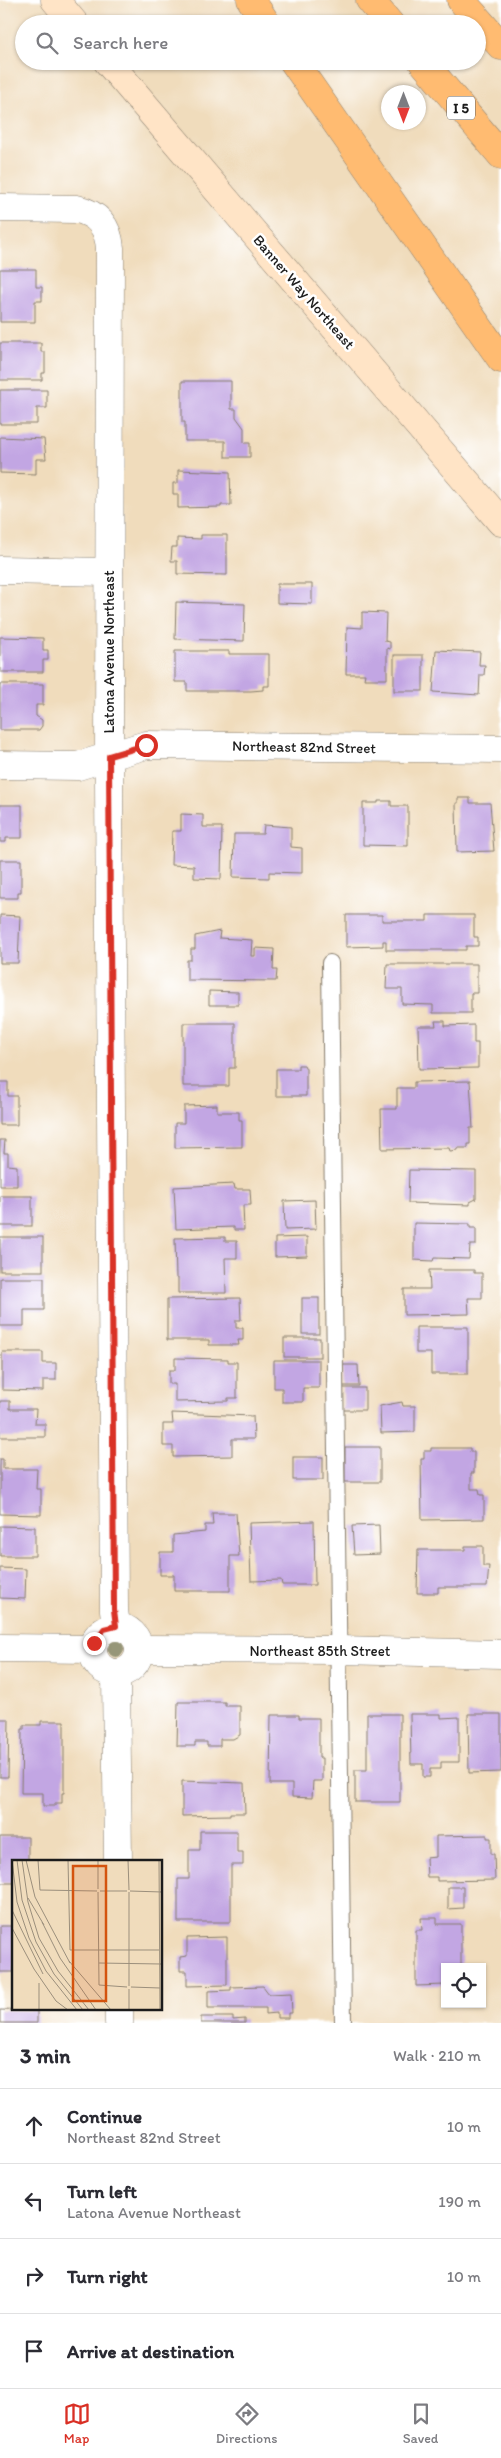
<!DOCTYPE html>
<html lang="en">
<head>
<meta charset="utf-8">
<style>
  body { margin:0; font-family:Itim,sans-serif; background:#f2f2f3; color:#2b2b33 }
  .controls { position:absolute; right:15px; bottom:15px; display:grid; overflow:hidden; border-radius:0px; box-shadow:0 1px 4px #0004 }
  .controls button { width:45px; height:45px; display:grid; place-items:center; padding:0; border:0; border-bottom:1px solid #e1e1e2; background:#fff; color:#2b2b33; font:25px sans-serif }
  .compass { position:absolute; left:381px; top:85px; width:45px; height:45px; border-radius:50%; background:#fff; box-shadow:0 1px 4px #0004; rotate:180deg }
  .stop { position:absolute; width:15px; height:15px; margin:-11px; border:4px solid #d93025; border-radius:50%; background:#fff }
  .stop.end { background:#d93025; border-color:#fff; box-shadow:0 1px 5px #0008 }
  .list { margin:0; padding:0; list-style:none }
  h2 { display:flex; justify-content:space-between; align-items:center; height:65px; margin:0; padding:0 20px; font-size:21px }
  h2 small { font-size:16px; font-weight:400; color:#7c7c81 }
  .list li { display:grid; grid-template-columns:32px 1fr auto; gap:15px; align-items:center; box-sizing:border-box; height:75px; padding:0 20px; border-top:1px solid #e1e1e2 }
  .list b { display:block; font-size:19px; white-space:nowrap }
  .list p { margin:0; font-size:16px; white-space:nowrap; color:#7c7c81 }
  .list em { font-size:16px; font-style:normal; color:#7c7c81 }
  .icon { flex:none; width:28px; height:28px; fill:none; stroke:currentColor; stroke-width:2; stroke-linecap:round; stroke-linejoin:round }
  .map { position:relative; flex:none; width:501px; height:2023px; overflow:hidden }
  .search { position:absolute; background:#fff; box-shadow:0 1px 4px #0004; left:15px; right:15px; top:15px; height:55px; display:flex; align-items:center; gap:12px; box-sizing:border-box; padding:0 18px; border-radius:28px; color:#7c7c81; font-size:19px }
  .sheet { height:365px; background:#fff }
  nav { display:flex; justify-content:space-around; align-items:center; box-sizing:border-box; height:70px; border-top:1px solid #e1e1e2; background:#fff; font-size:14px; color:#7c7c81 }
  nav a { display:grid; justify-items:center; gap:2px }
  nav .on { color:#d93025 }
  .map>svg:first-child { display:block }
  .building { fill:#c2a6e3 }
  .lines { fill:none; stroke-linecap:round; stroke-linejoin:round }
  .service-casing { stroke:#867c6c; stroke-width:18 }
  .minor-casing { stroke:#867c6c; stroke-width:29 }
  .secondary-casing { stroke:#867c6c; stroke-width:29 }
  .motorway-casing { stroke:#867c6c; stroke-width:29 }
  .service { stroke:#fff; stroke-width:16 }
  .minor { stroke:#fff; stroke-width:28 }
  .secondary { stroke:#ffe4c6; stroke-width:28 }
  .motorway { stroke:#ffbb71; stroke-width:28 }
  .tree { fill:#969678 }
  .route { stroke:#d93025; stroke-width:6 }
  .labels { text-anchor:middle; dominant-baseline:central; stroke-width:5; stroke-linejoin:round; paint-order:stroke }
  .shield { fill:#fff; stroke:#606060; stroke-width:1 }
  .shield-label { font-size:14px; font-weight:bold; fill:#1c1c1c }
  .street-label { font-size:15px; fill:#1c1c1c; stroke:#fff }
  .inset-road { fill:none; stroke:#9b8f7c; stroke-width:1 }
  .view { fill:#d4530e; fill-opacity:0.15; stroke:#d4530e; stroke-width:2.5 }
  .inset-edge { fill:none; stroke:#1c1c1c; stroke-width:2.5 }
</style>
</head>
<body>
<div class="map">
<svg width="501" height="2023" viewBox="0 0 501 2023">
  <rect width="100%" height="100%" fill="#fff"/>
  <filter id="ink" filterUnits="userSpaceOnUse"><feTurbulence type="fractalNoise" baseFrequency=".02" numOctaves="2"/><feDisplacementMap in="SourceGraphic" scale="10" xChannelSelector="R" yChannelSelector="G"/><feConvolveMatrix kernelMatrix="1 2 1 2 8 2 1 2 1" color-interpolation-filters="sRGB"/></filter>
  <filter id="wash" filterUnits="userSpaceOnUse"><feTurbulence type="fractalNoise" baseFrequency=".0096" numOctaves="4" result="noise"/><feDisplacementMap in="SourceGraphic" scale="20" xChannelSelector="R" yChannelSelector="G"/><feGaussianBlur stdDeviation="1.12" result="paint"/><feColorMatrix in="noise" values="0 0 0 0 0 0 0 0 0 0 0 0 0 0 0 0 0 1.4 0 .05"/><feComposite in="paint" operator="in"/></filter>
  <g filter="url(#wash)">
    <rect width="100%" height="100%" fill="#f0dcbc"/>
    <g id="blocks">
      <g class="building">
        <path d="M0,269H36V287H42V301H35V322H0Z"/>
        <path d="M0,343H41V352H45V373H42V380H0Z"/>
        <path d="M182,381H231V409H236V417L244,428V443H250V457H225V441H185V422H182Z"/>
        <path d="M0,390H47V408H37V424H0Z"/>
        <path d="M0,437L44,439L46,459H36V474L0,473Z"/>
        <path d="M178,470L230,472L231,505H221V507L178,508V494H173V483H178Z"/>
        <path d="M201,535H227V575L177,574V561H171L172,547H177V538L201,539Z"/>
        <path d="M277,584H312V604L277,603Z"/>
        <path d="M176,602L245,604L244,641L175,639Z"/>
        <path d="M362,612L386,613L385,641L390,642V649L387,648V679H364L365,674H346L347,627L362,628Z"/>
        <path d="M0,637L43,638V650H48V660H43V672H0Z"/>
        <path d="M436,650L480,652L479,665H485L484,675H480L479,695L433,692Z"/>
        <path d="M175,651H229V654H269V686H263V690L251,691H187V682H175Z"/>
        <rect x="394" y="655" width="29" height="36"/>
        <path d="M0,684H43V705H36V716L42,720V726L39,730H0Z"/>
        <path d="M458,798H470V803H490L494,851L457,852L456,803H458Z"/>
        <path d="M378,801H391V806H408V846L363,845V803H378Z"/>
        <path d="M0,805H22V838H6V842H0Z"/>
        <path d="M181,814L203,815V827H222L221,879L194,878V866L171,865L172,831H181Z"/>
        <path d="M264,825L291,827V847L302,848V873L269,872V878L233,877L234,834H263Z"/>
        <path d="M0,860H21V892H18V898H0Z"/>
        <path d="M0,915L20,916L18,963H0Z"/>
        <path d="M346,915H382V921H427V915H474V937H478V946H466V950H386V941H383V946L346,947Z"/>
        <path d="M220,931L219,938L252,940L251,956H255V948L274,949L273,970H277L276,981L187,980V960H191V949H195V936Z"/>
        <path d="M387,964H477V993H471V1013H433V1005L402,1004V989H386Z"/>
        <path d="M209,991L238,992V1005H209Z"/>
        <path d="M435,1021H445V1026L474,1025V1043H478V1068L419,1069L418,1026H436Z"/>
        <path d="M183,1023H235V1068H229V1086H183Z"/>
        <path d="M298,1065H304L306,1069V1096H276V1069H298Z"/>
        <path d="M470,1081L473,1128H470V1144H468V1148H457V1150L450,1151L449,1148L382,1149L381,1109H397V1088H414V1082Z"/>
        <path d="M0,1082H8V1096H17V1125H0Z"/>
        <path d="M217,1105V1112H239V1120H242V1147L175,1148V1123H184V1106Z"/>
        <path d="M0,1140H5L4,1153H8V1165L17,1166V1186H0Z"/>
        <path d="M409,1170L476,1171V1199L470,1202V1205L408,1203Z"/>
        <path d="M234,1184L235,1189H250L251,1205H243L244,1230H234V1227L176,1229L174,1187Z"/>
        <rect x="0" y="1196" width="32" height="30"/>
        <path d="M315,1200L316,1229L285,1230L284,1201Z"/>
        <path d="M414,1223L470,1224V1228H476V1245H470L469,1259L434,1258L433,1261L414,1260Z"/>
        <rect x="0" y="1237" width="43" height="34"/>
        <path d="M225,1237V1241H237V1258H225L226,1293H178V1278H176L175,1238Z"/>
        <path d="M307,1237V1256L275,1257V1238Z"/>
        <path d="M429,1270H474V1273H482V1298H468L469,1314L404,1315V1289H430Z"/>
        <path d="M0,1278H44V1310H24V1326H0Z"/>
        <path d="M240,1298L241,1320H236V1328H243V1340H238L239,1345H209V1340H167V1299Z"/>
        <rect x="302" y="1298" width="17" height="36"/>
        <path d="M416,1327H468V1374H431V1353H416Z"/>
        <rect x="284" y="1338" width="36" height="19"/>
        <path d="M2,1352H43V1363H56V1380H43V1391L2,1390Z"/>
        <path d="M175,1358L228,1359V1362H237V1398H228V1401L175,1402V1384H169V1370H175Z"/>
        <path d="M274,1360H319V1388H303V1402H282V1388H274Z"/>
        <path d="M342,1365H358L359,1386H343Z"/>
        <rect x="343" y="1388" width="22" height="22"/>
        <path d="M0,1401H10V1409H36L35,1424H45V1437H0Z"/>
        <path d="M402,1402L403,1406H415V1432L381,1433L380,1406Z"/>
        <path d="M172,1413L253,1416L254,1439H232V1456L173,1457V1446H163V1424H173Z"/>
        <rect x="345" y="1447" width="35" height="35"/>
        <path d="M431,1448H470V1452H474V1473H471V1489H479L480,1495H484V1519L422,1520L421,1459H424V1451H431Z"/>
        <rect x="293" y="1457" width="30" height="23"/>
        <path d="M0,1459H3V1469H37L36,1489H41V1515L0,1514Z"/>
        <path d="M212,1513H236L239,1556H230V1591H174V1575H160V1552H173V1535L205,1532V1525H213Z"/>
        <path d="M314,1521L315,1585H282L281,1580L251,1581L249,1523Z"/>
        <path d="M379,1525L380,1554L354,1555L352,1526Z"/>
        <path d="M0,1526L35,1527V1556H0Z"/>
        <path d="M465,1546H483V1566H489L487,1587H438V1593H417L418,1550H465Z"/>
        <path d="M0,1568L26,1569L25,1599L0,1598Z"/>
        <path d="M178,1702H225V1706H240V1735L233,1739H220V1746H207V1742H195V1746H177Z"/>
        <path d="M367,1714H400V1802H355V1770H367Z"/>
        <path d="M410,1714H441V1718L459,1717V1762H441V1769H430V1777H423V1764H411Z"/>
        <path d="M468,1714H501V1772L469,1773Z"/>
        <path d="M271,1715H299V1718H319V1758H322V1781H313L312,1798L292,1797V1784H270Z"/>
        <path d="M0,1719H9L8,1777H0Z"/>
        <path d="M41,1721H64V1793H62V1803H55V1806H43V1793H21L22,1729H24V1725H41Z"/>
        <path d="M182,1781L244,1783L245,1813H230V1815L182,1816Z"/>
        <path d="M200,1831H237V1852H243V1865H231V1922H178V1879H189V1850H200Z"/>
        <path d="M487,1835V1838H491V1854H494L495,1880L437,1881V1877H427L426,1858L436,1857V1836Z"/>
        <path d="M0,1837H28V1862H14V1883H0Z"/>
        <path d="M448,1887H463V1908L448,1909Z"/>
        <path d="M421,1918H437V1924H461V1967H445V1985L416,1986V1930H422Z"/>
        <rect x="0" y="1926" width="14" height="46"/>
        <path d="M227,1937V1985L187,1986V1971H180V1957L187,1956V1938Z"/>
        <path d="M263,1986L269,1994L291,1993L292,2013H288V2018H277V2013L266,2014V2008H208V1991L231,1990V1987Z"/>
        <path d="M0,2010L37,2011V2023H0Z"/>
        <path d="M201,2017H233V2020L245,2019V2023H201Z"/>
      </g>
    </g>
  </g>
  <g filter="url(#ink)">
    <use href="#blocks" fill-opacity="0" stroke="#867c6c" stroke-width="1"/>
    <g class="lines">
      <defs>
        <path id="service" d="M330,963L343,2023"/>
        <g id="minor">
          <path d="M0,208L77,209C98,214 108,226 110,248L109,778L114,1610L116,1626"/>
          <path d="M0,570L109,572"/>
          <path d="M0,765L78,766L146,745L501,749"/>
          <circle cx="116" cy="1650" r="23"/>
          <path d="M0,1648L93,1649"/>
          <path d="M139,1649L340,1650L501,1654"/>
          <path d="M116,1673L118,1862"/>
          <path d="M119,2009V2023"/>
        </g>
        <g id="secondary">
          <path d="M55,0L75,24"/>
          <path d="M107,61L501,522"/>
        </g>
        <g id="motorway">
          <path d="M251,0L267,24"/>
          <path d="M370,0L390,24"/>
          <path d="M461,0L501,46"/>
          <path d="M293,61L501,359"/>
          <path d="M422,61L501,155"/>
        </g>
      </defs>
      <use href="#service" class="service-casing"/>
      <use href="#minor" class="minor-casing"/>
      <use href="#secondary" class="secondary-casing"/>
      <use href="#motorway" class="motorway-casing"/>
      <use href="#service" class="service"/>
      <use href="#minor" class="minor"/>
      <use href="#secondary" class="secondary"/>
      <use href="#motorway" class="motorway"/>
    </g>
    <circle class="tree" cx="116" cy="1649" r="8"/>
  </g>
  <g class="lines" filter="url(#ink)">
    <path class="route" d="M94,1643L104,1629L116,1626L114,1610L109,756L146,745"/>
  </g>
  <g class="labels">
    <rect class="shield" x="447" y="96.5" width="28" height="23" rx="4"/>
    <g class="shield-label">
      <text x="461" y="108">I 5</text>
    </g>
    <g class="street-label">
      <text transform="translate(304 292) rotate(49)">Banner Way Northeast</text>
      <text transform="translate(109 652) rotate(-90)">Latona Avenue Northeast</text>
      <text transform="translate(304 747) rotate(1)">Northeast 82nd Street</text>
      <text x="320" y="1651">Northeast 85th Street</text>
    </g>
  </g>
  <g transform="translate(12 1860)">
    <rect width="150" height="150" fill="#f0dcbc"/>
    <path class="inset-road" d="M0,0L5,42L17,78L34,111L65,150M5,0L10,40L24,82L42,114L71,150M10,0L16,42L27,78L46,111L77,150M14,0L23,37L58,103M26,0L28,30L85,31M56,0L58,90H147M86,0V29M116,0L117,30M147,0L148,150M88,31H115M118,31L150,32M86,32L87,125L115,127M117,32V126M16,38L32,65M0,50L31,114M30,62L48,98L84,150M0,68L22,109L44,141L56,150M57,101L99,150M87,103L149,104M27,123V150M119,127L148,128M117,129V150"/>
    <path class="view" d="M61,6H94V141H61Z"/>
    <rect width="150" height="150" class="inset-edge"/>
  </g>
</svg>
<div class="controls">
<button><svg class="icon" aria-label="locate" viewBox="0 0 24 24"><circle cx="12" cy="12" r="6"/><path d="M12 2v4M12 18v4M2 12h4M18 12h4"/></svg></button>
</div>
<svg class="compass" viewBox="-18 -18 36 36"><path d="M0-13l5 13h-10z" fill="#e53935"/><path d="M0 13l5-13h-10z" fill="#7c7c81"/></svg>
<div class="stop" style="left:146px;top:745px"></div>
<div class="stop end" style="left:94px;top:1643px"></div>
<div class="search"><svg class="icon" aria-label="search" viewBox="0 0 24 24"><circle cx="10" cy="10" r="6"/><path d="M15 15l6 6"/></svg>Search here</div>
</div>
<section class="sheet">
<h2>3 min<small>Walk · 210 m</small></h2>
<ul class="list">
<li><svg class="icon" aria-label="ahead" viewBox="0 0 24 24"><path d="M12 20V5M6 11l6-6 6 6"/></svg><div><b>Continue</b><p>Northeast 82nd Street</p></div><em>10 m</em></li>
<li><svg class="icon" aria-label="left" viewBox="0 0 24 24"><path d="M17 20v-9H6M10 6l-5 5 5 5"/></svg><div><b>Turn left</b><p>Latona Avenue Northeast</p></div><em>190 m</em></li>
<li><svg class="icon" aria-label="right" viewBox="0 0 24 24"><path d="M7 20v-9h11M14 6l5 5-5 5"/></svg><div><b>Turn right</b></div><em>10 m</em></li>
<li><svg class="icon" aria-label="arrive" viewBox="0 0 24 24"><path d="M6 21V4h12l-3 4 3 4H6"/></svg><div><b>Arrive at destination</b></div></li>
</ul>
</section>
<nav>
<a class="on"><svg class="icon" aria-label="map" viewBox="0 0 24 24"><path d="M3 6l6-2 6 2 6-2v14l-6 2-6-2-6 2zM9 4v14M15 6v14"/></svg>Map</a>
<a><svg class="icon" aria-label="directions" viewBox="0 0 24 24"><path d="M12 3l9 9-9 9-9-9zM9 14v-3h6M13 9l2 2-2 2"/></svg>Directions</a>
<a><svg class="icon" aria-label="saved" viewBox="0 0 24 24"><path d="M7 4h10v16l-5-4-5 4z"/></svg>Saved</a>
</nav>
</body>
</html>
